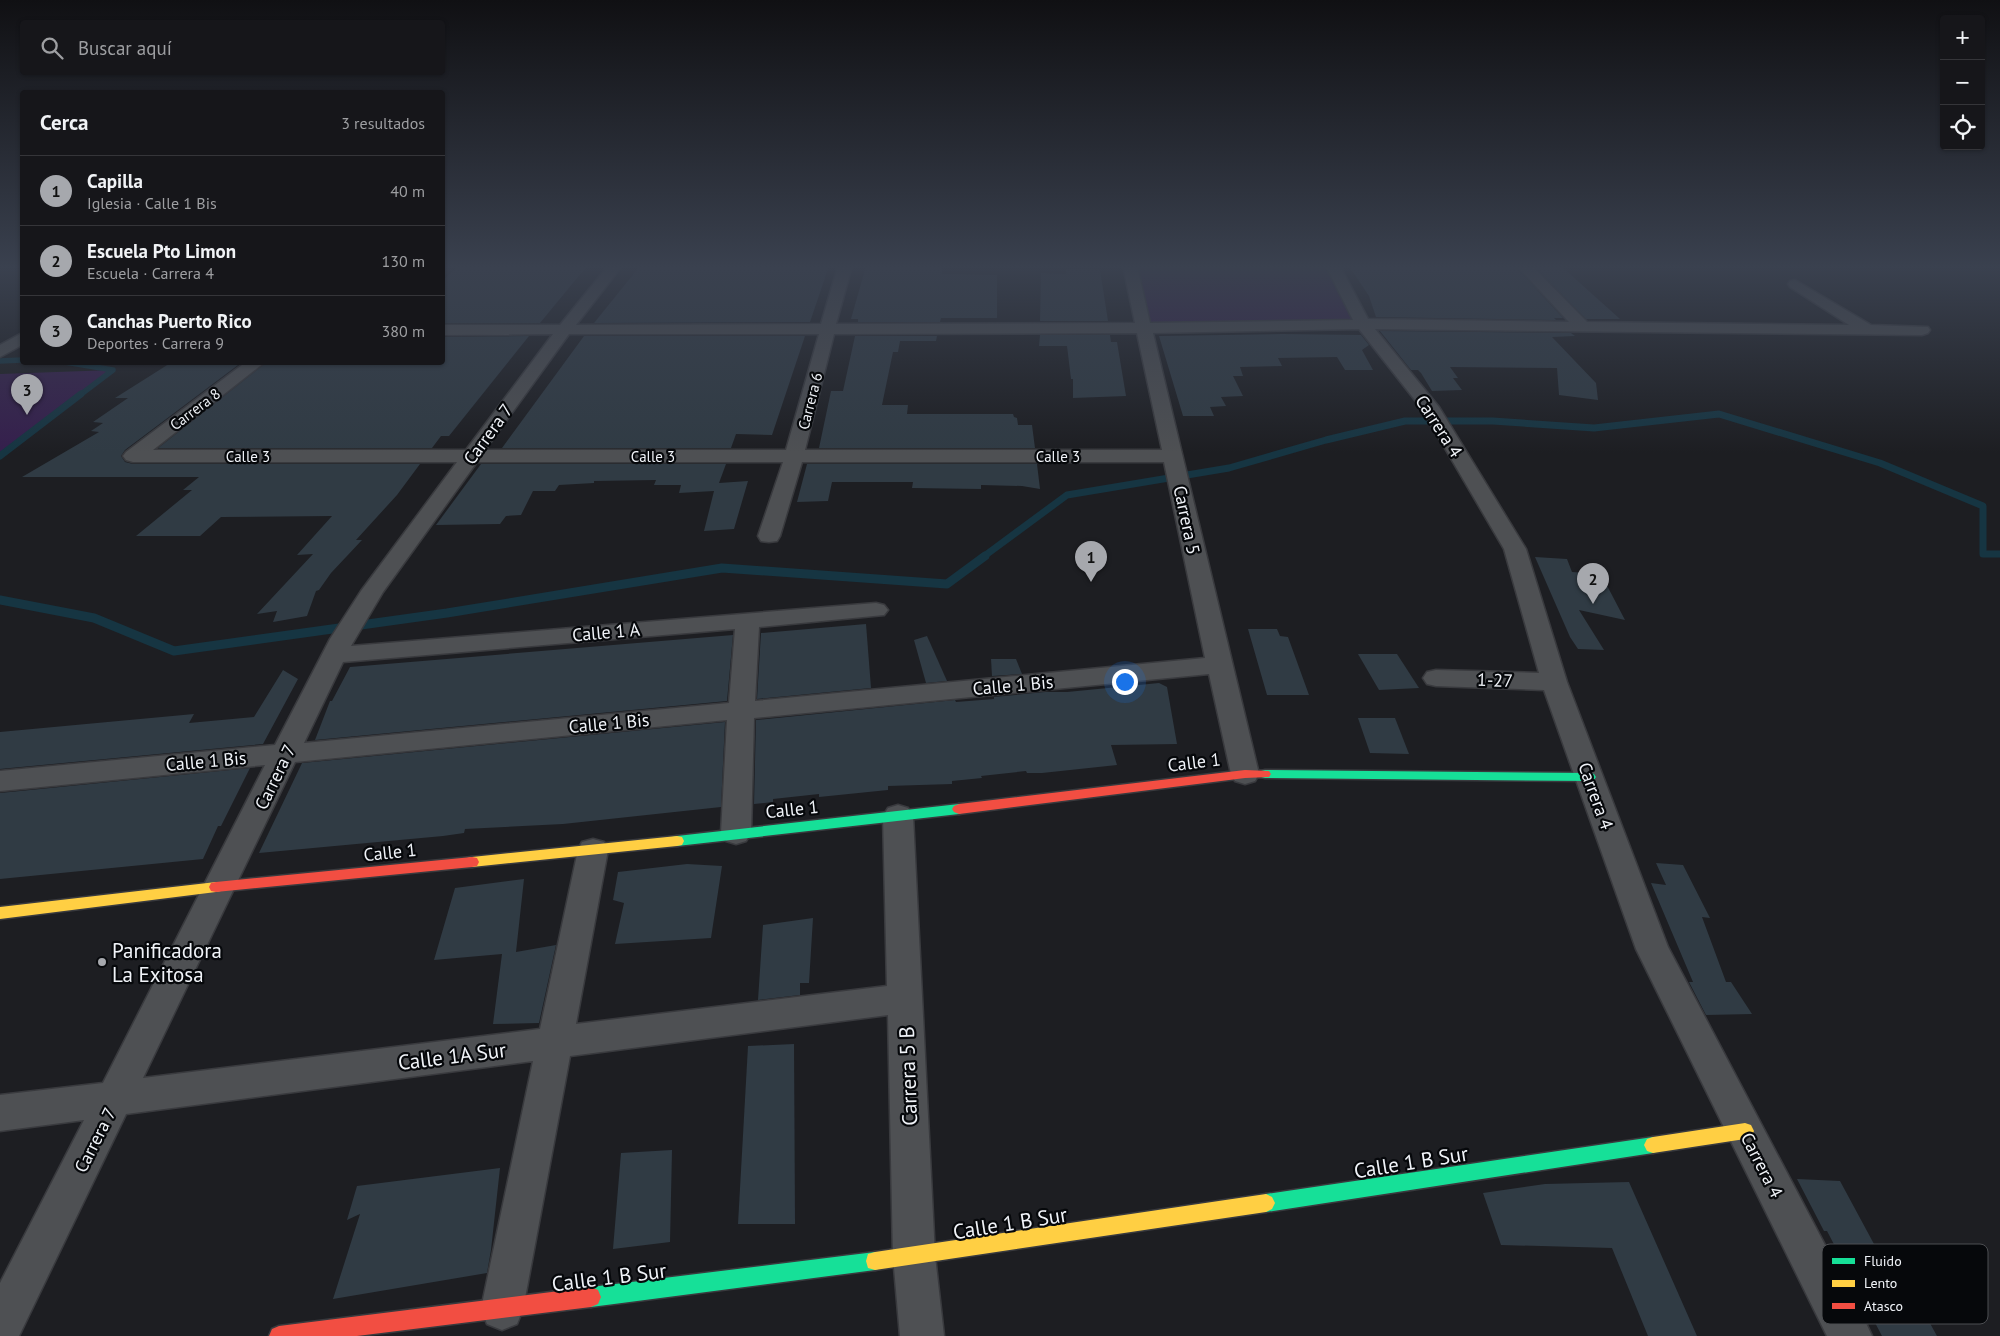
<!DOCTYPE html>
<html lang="es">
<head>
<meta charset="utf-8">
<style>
  body { margin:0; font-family:"PT Sans",sans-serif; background:#232327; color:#f1f3f6 }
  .controls { position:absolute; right:15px; top:15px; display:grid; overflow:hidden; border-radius:5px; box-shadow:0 1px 4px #0004 }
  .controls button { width:45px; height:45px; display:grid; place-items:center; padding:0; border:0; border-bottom:1px solid #353539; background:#16161a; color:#f1f3f6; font:25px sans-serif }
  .you { position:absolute; left:1124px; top:681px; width:18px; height:18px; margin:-12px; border:4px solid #fff; border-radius:50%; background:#1a73e8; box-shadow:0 0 0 8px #1a73e833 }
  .badge { display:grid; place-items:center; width:32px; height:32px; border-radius:50%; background:#a6a8ad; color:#111; font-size:16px; font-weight:700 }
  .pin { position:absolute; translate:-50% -41px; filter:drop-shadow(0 1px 2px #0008) }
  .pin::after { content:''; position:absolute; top:26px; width:18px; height:15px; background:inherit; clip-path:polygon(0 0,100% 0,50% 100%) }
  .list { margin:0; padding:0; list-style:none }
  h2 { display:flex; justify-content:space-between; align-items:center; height:65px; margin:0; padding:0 20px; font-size:21px }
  h2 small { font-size:16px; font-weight:400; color:#9e9fa2 }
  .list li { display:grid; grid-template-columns:32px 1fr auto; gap:15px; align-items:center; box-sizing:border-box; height:70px; padding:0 20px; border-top:1px solid #353539 }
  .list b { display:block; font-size:19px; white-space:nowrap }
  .list p { margin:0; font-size:16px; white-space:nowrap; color:#9e9fa2 }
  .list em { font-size:16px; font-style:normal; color:#9e9fa2 }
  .icon { flex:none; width:28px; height:28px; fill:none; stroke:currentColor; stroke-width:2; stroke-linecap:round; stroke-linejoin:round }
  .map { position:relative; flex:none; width:2000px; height:1336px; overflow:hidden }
  .search { position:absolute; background:#16161a; box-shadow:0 1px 4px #0004; left:20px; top:20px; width:425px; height:55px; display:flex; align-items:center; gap:12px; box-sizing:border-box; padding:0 18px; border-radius:5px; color:#9e9fa2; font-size:19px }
  .panel { position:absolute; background:#16161a; box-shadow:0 1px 4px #0004; left:20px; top:90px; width:425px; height:275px; border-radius:5px }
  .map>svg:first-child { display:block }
  .green { fill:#351f4d }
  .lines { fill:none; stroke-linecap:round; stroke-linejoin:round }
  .stream-far2 { stroke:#163542; stroke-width:5.5 }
  .stream-far1 { stroke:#163542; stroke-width:7 }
  .stream { stroke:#163542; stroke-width:9 }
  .building { fill:#303b44 }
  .street-casing { stroke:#393a3e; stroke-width:3 }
  .fast-casing { stroke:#393a3e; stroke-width:3 }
  .slow-casing { stroke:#393a3e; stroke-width:3 }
  .jam-casing { stroke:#393a3e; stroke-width:3 }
  .street { fill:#4e5053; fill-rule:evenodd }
  .fast { fill:#16e098; fill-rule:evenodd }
  .slow { fill:#ffcf43; fill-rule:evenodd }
  .jam { fill:#f24e42; fill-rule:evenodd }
  .poi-dot { fill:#a6a8ad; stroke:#06080b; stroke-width:2 }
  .labels { text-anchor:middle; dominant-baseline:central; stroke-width:4.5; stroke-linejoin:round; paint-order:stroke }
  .far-street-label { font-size:15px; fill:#f0f3f8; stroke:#06080b }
  .street-label { font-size:18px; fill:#f0f3f8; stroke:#06080b }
  .near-poi-label { font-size:21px; fill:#f0f3f8; stroke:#06080b; text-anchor:start }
  .near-street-label { font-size:21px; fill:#f0f3f8; stroke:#06080b }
  .key { fill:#06080b; stroke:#4c4e52; stroke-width:1 }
  .key-label { font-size:14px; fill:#f0f3f8 }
</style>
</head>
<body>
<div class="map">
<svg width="2000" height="1336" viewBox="0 0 2000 1336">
  <rect width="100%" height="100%" fill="#1d1e22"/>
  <g class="green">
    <path d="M1136,266H1326L1363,324L1149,326Z"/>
    <path d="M113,370L0,456V374Z"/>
  </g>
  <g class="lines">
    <g class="stream-far2">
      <path d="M0,361L22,360"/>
      <path d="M65,362L113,370L80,395"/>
    </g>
    <g class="stream-far1">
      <path d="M0,456L81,394"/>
      <path d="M983,557L1067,495L1229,468L1326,440L1405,421H1493L1594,428L1719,414L1880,463L1983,506V554H2000"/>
    </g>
    <path class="stream" d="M0,600L94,618L174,651L447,613L722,568L947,584L985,556"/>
  </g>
  <g class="building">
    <path d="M459,266H587L540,323H442V281Z"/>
    <path d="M640,266H829L810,322L594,323Z"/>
    <path d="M866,266H942V274L997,275V318H941L940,322H858V319H851Z"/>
    <path d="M1349,266H1515L1563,318H1554L1556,320L1376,317L1369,296Z"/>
    <path d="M1534,266H1561L1620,319H1586Z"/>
    <path d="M1066,269L1100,270L1108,321H1040L1041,273L1066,274Z"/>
    <path d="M1380,331L1571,333L1575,336L1552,337L1596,383L1598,400L1559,395L1557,368L1450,367L1458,378H1453L1462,390L1432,391L1421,373L1418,370H1411Z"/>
    <path d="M1282,334L1361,335L1369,345L1362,350L1373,370H1345L1337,357L1278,358L1282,366L1240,367L1243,376H1233L1243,396L1221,397L1226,406L1210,407L1214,416H1183L1159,336Z"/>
    <path d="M1040,335H1110L1111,342H1117L1126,396L1073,398V379H1071L1067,346H1039Z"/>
    <path d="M529,336L449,436H441L432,448H158L267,362H442V337Z"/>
    <path d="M584,336H805L772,435L736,434L731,448H502Z"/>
    <path d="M855,336H937L936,341H900L898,352H893L882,405H908L907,414H1013L1014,417L1017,418L1018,425H1032L1035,448H819L831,391H843Z"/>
    <path d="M172,362H242L125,450L121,456L125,462L133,464H420L397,495L356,540H362L331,573L319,590L316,591L307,616L273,622L277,611L257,614L313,554L297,555L332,516L221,517L200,536H136L192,490H183L199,477H22L99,432L91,431L103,423L93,422L128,398H115Z"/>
    <path d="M481,464H726L719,483L748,481L734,529L704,531L714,491L679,493L681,485H654L656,480L594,481V483L559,485L555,491H533L521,515L506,516L500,524L436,525Z"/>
    <path d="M807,464H1037L1040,489L1022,486L981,485V489L912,488L913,482H832L828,501L797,502Z"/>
    <path d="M1535,557L1567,559L1572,572L1601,574L1625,620L1579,610L1604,650L1578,649L1570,637Z"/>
    <path d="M866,624L871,688L757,699L761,633Z"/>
    <path d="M1248,629H1277L1280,636L1288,637L1309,695H1267Z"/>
    <path d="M733,635L727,701L315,740L330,701H332L350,667Z"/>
    <path d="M927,636L947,681L926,683L914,640Z"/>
    <path d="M1358,654H1397L1419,688L1379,690Z"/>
    <path d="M991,659H1016L1022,674L992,676Z"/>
    <path d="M283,670L298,679L263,744L0,769V732L194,714L189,723L254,717Z"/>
    <path d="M1159,683L1167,687L1177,744L1111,745L1117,765L1042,773H1027L1026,771L981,776L982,778L952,781V784L888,786V790L819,797V794L773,799V802L754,804L756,720L955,700L956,702L994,699V697L1045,692H1067Z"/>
    <path d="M1358,718H1395L1409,754L1370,753Z"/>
    <path d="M725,722L721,807L563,824L465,829L464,833L443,836L259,853L302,763Z"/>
    <path d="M250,768L221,826H218L203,859L0,879V793Z"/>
    <path d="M1656,863L1683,865L1710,918L1702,917L1726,982H1731L1752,1014L1706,1015L1689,982H1693L1651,883L1666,885Z"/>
    <path d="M687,864L722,866L711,938L615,944L624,903L613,900L618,872Z"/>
    <path d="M524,879L516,952L556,945L539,1023L493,1024L502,954L434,960L455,888Z"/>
    <path d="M813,918L809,983H800V995L758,1000L763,925Z"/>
    <path d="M794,1044L795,1224H738L748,1046Z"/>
    <path d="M672,1150L670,1242L613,1249L621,1153Z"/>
    <path d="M500,1168L491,1250L487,1273L333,1299L360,1214L347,1220L357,1186Z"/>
    <path d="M1797,1179L1840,1181L1881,1257L1894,1258L1937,1336H1882L1827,1231H1824Z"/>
    <path d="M1629,1182L1697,1336H1648L1612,1248L1501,1245L1483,1193L1545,1184Z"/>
  </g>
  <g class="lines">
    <defs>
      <g id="street">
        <path d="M608,266H622L576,325L821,324L838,266H852L836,324L1135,323L1123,266H1137L1150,323L1353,320L1326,266H1340L1368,319L1569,322L1517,266H1532L1587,322L1849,325L1790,287L1788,284L1790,281L1795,280L1871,325L1928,327L1930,330L1928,333L1922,335L1375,329L1439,407L1526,549L1567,682L1668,947L1865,1321L1872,1336H1827L1636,949L1544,690L1436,686L1427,684L1423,678L1427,672L1436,670L1539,673L1504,549L1422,409L1359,329L1153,333L1259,774L1255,781L1245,784L1235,781L1231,774L1209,674L754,718L751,833L746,841L736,844L726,841L721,833L727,720L295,762L143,1078L540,1029L578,850L582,842L593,839L604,842L608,850L576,1024L887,986L883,816L888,808L898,805L908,808L913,816L935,1256L944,1336H900L893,1256L888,1015L570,1056L523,1309L517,1324L502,1330L487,1324L481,1309L533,1061L126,1114L19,1336H0V1283L84,1120L0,1131V1095L103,1083L265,765L0,791V771L275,745L330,639L361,591L457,462H133L126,460L123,456L126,452L246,362H265L153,450H466L553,334L442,335V325H560ZM1137,333L1162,450H805L834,334ZM569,334H819L786,450H485ZM477,462H783L758,536L761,541L769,542L777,541L780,536L802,462H1164L1205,658L755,701L759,627L884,615L888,610L884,605L876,603L351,646L383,592ZM735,629L729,703L304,743L343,662Z"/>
        <path d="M22,333V345L0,357V345Z"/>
      </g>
      <g id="fast">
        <path d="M1265,770L1590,773L1594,774L1596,777L1594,780L1590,781L1265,778L1261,777L1259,774L1261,771Z"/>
        <path d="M959,804L964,806L966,809L964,812L959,814L677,846L672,845L670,841L672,837L677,836Z"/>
        <path d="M1653,1137L1659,1139L1662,1145L1659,1151L1653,1153L1266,1212L1260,1209L1257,1203L1260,1197L1266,1194Z"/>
        <path d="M875,1252L882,1254L884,1261L882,1268L875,1270L591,1307L584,1304L581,1297L584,1290L591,1287Z"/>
      </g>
      <g id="slow">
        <path d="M677,836L682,837L684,841L682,845L677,846L472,867L467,866L465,862L467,858L472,857Z"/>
        <path d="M216,882L221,883L223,887L221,891L216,892L0,919V907Z"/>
        <path d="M1745,1123L1751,1125L1754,1131L1751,1137L1745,1139L1653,1153L1647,1151L1644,1145L1647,1139L1653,1137Z"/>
        <path d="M1266,1194L1272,1197L1275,1203L1272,1209L1266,1212L875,1270L868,1268L866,1261L868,1254L875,1252Z"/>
      </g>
      <g id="jam">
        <path d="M1245,770L1269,771L1271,774L1269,777L1245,778L959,814L954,812L952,809L954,806L959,804Z"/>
        <path d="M472,857L477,858L479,862L477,866L472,867L216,892L211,891L209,887L211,883L216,882Z"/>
        <path d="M591,1287L598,1290L601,1297L598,1304L591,1307L357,1336H269L272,1329L279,1326Z"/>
      </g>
    </defs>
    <use href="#street" class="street-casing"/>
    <use href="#fast" class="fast-casing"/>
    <use href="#slow" class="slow-casing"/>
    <use href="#jam" class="jam-casing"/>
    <use href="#street" class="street"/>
    <use href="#fast" class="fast"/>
    <use href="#slow" class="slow"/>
    <use href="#jam" class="jam"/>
  </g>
  <linearGradient id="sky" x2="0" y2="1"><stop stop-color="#101013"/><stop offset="0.59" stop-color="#3a414f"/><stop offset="1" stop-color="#3a414f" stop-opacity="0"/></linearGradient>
  <rect width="2000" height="453" fill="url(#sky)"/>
  <circle class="poi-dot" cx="102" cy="962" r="5"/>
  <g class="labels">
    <g class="far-street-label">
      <text transform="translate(810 401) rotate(-76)">Carrera 6</text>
      <text transform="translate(195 409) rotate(-37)">Carrera 8</text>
      <text x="248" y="456">Calle 3</text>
      <text x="653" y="456">Calle 3</text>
      <text x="1058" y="456">Calle 3</text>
    </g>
    <g class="street-label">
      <text transform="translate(1439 426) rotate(57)">Carrera 4</text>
      <text transform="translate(488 434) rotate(-54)">Carrera 7</text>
      <text transform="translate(1187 520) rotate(78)">Carrera 5</text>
      <text transform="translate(606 632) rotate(-5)">Calle 1 A</text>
      <text transform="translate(1495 680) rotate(2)">1-27</text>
      <text transform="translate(1013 685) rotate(-5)">Calle 1 Bis</text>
      <text transform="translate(609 723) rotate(-5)">Calle 1 Bis</text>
      <text transform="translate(206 761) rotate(-5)">Calle 1 Bis</text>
      <text transform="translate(1194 762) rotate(-7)">Calle 1</text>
      <text transform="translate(275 777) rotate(-64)">Carrera 7</text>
      <text transform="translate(1596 796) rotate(70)">Carrera 4</text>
      <text transform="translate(792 809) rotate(-6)">Calle 1</text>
      <text transform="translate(390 852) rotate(-6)">Calle 1</text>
      <text transform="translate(95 1140) rotate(-63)">Carrera 7</text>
      <text transform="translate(1762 1165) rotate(63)">Carrera 4</text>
    </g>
    <g class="near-poi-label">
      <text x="112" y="950">Panificadora<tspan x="112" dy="24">La Exitosa</tspan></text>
    </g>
    <g class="near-street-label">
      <text transform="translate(452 1056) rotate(-7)">Calle 1A Sur</text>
      <text transform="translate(908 1076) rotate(-92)">Carrera 5 B</text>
      <text transform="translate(1411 1162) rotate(-9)">Calle 1 B Sur</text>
      <text transform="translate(1010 1223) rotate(-9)">Calle 1 B Sur</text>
      <text transform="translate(609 1277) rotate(-7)">Calle 1 B Sur</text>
    </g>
  </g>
  <rect x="1822" y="1244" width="166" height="80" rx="8" class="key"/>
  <rect x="1832" y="1258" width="23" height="6" fill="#16e098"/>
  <rect x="1832" y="1280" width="23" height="7" fill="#ffcf43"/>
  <rect x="1832" y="1303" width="23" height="6" fill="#f24e42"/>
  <g class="key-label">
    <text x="1864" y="1266">Fluido</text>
    <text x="1864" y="1288">Lento</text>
    <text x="1864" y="1311">Atasco</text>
  </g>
</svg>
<div class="controls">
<button>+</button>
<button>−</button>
<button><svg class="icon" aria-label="locate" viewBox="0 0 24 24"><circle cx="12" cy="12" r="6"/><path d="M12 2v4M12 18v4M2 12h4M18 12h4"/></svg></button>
</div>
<div class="you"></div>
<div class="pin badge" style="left:1091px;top:582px">1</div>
<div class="pin badge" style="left:1593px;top:604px">2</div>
<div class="pin badge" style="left:27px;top:415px">3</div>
<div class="search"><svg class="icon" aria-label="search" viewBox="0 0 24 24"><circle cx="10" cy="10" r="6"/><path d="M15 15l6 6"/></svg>Buscar aquí</div>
<section class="panel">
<h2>Cerca<small>3 resultados</small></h2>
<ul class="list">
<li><span class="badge">1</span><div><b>Capilla</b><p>Iglesia · Calle 1 Bis</p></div><em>40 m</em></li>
<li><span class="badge">2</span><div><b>Escuela Pto Limon</b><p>Escuela · Carrera 4</p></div><em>130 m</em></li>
<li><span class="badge">3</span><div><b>Canchas Puerto Rico</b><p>Deportes · Carrera 9</p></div><em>380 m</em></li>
</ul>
</section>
</div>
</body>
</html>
